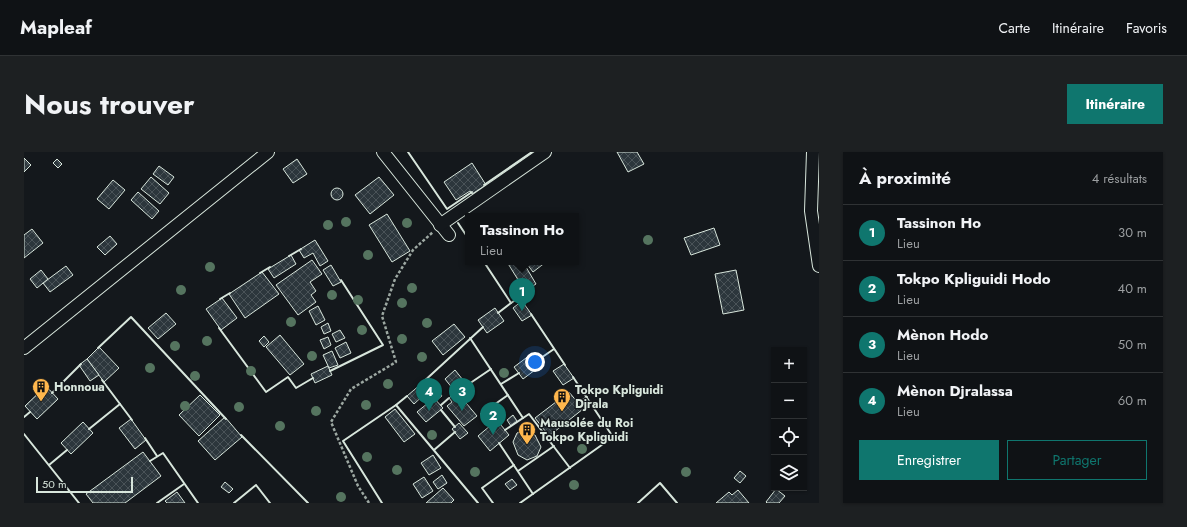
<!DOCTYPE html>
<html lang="fr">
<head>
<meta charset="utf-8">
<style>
  body { margin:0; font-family:Jost,sans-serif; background:#1d2022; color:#f1f3f6 }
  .controls { position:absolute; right:12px; bottom:12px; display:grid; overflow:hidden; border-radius:0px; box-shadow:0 1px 3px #0004 }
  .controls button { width:36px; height:36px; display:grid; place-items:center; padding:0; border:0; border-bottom:1px solid #2f3234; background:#0f1215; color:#f1f3f6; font:20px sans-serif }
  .scale { position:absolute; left:12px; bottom:10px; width:97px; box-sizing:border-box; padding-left:4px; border:2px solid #d8e6dc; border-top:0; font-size:11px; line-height:14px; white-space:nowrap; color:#d8e6dc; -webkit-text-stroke:3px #14181c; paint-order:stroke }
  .you { position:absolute; left:511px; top:210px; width:14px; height:14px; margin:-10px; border:3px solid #fff; border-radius:50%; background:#1a73e8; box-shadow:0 0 0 6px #1a73e833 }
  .badge { display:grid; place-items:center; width:26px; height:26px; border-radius:50%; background:#0f766e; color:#fff; font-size:13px; font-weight:700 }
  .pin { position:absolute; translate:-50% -33px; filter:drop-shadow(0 1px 2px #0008) }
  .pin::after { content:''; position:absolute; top:21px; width:14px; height:12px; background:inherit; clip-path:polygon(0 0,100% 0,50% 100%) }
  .popup { position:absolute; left:441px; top:61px; width:114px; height:52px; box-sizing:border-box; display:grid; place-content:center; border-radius:0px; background:#0f1215; filter:drop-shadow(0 1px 3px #0005); font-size:13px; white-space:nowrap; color:#9b9ea0 }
  .popup b { font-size:15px; color:#f1f3f6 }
  .popup::after { content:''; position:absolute; left:50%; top:100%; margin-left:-8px; border:8px solid transparent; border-top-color:#0f1215 }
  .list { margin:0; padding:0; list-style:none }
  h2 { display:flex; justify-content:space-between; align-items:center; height:52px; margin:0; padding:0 16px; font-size:17px }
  h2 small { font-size:13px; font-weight:400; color:#9b9ea0 }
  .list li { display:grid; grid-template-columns:26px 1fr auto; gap:12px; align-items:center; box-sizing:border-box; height:56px; padding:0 16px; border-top:1px solid #2f3234 }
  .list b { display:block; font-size:15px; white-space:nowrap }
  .list p { margin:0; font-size:13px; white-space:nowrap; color:#9b9ea0 }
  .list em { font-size:13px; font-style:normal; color:#9b9ea0 }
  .actions { display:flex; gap:8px; padding:12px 16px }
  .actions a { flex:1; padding:9px 0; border:1px solid #0f766e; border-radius:0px; text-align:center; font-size:14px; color:#0f766e }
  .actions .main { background:#0f766e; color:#fff }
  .icon { flex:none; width:22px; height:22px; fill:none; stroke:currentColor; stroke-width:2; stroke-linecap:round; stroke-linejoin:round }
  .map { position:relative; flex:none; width:795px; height:351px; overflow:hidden; border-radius:0px }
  header { display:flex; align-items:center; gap:24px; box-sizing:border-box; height:56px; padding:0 20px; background:#0f1215; border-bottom:1px solid #2f3234 }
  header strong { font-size:19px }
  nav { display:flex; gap:22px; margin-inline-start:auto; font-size:14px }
  .intro { display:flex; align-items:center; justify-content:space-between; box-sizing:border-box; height:96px; padding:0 24px }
  h1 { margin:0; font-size:28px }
  .button { padding:10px 18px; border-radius:0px; background:#0f766e; color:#fff; font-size:14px; font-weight:700 }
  main { display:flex; gap:24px; padding:0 24px }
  aside { flex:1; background:#0f1215; border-radius:0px; box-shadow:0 1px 3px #0004 }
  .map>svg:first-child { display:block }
  .building { fill:url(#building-cross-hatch); stroke:#d8e6dc }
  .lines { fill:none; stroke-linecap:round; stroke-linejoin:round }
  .street-casing { stroke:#d8e6dc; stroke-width:14 }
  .path { stroke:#9da8a2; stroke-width:2.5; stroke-dasharray:3 2; stroke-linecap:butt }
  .street { stroke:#14181c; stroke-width:12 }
  .wall { stroke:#d8e6dc; stroke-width:2 }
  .tree { fill:#55745f }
  .labels { text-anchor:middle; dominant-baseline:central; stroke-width:3; stroke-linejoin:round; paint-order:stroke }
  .poi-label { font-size:12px; font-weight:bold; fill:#d8e6dc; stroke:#14181c; text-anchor:start }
</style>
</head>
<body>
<header>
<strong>Mapleaf</strong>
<nav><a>Carte</a><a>Itinéraire</a><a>Favoris</a></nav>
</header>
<div class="intro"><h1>Nous trouver</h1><a class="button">Itinéraire</a></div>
<main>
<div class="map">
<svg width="795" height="351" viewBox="0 0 795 351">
  <defs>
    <pattern id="building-cross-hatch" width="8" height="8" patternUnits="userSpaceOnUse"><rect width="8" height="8" fill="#2c363c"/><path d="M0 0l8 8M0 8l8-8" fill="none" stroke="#4a5358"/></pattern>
  </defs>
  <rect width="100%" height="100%" fill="#14181c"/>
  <g class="building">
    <path d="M593,0H613L620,12L604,20Z"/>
    <path d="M0,6L7,13L0,20Z"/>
    <path d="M33,7L38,12L34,16L29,11Z"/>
    <path d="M273,7L283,22L269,31L259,17Z"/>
    <path d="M448,11L462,33L448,42L446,39L432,48L420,30Z"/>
    <path d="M135,14L150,25L144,33L129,22Z"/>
    <path d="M127,25L145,41L136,52L117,37Z"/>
    <path d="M355,25L370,43L346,62L331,43Z"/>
    <path d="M89,28L101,38L85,57L73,47Z"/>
    <circle cx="313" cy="42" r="6"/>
    <path d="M114,40L135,59L128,67L107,48Z"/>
    <path d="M363,62L386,99L368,110L345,73Z"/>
    <path d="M690,76L696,93L667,103L660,86Z"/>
    <path d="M8,77L19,91L0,106V83Z"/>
    <path d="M86,84L93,92L81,103L73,95Z"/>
    <path d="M291,88L304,109L296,114L289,101L280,106L275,98Z"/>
    <path d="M267,103L272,112L250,126L244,117Z"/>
    <path d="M288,108L298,122L286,130L292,139L287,143L292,150L274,163L252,133Z"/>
    <path d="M483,110H499L512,132L501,139Z"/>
    <path d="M505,110H522L509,120L503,112Z"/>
    <path d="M307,113L317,130L309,134L299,118Z"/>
    <path d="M42,114L49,123L26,140L19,131Z"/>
    <path d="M17,118L24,127L13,136L6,127Z"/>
    <path d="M712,118L720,158L699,162L691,122Z"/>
    <path d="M238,120L255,142L221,166L205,142Z"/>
    <path d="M198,146L213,166L197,178L182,157Z"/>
    <path d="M498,149L508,163L498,169L489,156Z"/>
    <path d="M294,154L301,168L292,173L285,159Z"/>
    <path d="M471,156L480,169L463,181L454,168Z"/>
    <path d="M142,161L152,172L134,187L124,176Z"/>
    <path d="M304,171L307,179L300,182L297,175Z"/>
    <path d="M430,172L441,185L419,203L408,189Z"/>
    <path d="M316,178L321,186L312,190L308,182Z"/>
    <path d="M256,183L280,212L266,223L242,195Z"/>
    <path d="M240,184L245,190L240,195L235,189Z"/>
    <path d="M304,185L307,193L300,197L296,188Z"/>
    <path d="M322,190L327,201L316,206L311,196Z"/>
    <path d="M75,195L95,216L80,230L63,207Z"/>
    <path d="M308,199L314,213L305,216L299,203Z"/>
    <path d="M506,203L515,215L499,227L490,215Z"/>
    <path d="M63,207L75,223L66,229L55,213Z"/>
    <path d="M540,212L550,226L539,233L529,219Z"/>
    <path d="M304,214L308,223L291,231L287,222Z"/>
    <path d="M431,218L439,228L429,237L421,227Z"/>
    <path d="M397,232L403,240L390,252L383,244Z"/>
    <path d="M22,234L34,247L13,267L1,254Z"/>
    <path d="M411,235L418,244L414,247L407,238Z"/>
    <path d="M432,239L453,264L440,274L423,254L428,250L425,246Z"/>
    <path d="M545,240L559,257L525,284L511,266Z"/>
    <path d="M176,243L196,263L175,284L155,263Z"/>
    <path d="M410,246L419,256L402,270L393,260Z"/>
    <path d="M371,257L391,282L380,290L361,265Z"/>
    <path d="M489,263L493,269L487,274L483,268Z"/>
    <path d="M201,265L218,285L191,308L174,289Z"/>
    <path d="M107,267L122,288L111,297L95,276Z"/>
    <path d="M473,268L485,283L466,299L454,284Z"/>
    <path d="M59,270L69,281L47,302L37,291Z"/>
    <path d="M435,271L444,281L436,287L428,277Z"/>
    <path d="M503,277L511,283L517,295L513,304L503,308L494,303L489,290L493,281Z"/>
    <path d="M119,300L137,324L101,351H69L62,342Z"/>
    <path d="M409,303L417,316L405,323L397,311Z"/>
    <path d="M716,319L722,324L716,331L710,326Z"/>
    <path d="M418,323L423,331L414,337L409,330Z"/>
    <path d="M400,325L409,339L398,346L389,332Z"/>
    <path d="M488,327L493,333L486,338L481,332Z"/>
    <path d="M201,330L209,337L205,341L197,335Z"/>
    <path d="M419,336L430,348L427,351H402Z"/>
    <path d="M752,337L761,344L755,351H743L742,350Z"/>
    <path d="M714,338L725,351H692L705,340L708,343Z"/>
    <path d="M153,340L161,351H143L141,349Z"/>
  </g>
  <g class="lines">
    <defs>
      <g id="street">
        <path d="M359,0L425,83"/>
        <path d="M789,0L787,59L795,114"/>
        <path d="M416,73L521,0"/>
        <path d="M0,196L244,0"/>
      </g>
    </defs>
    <use href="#street" class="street-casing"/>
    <path class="path" d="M345,351L334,334L307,270L327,237L372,210L358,164L371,127L389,98L409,80"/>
    <use href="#street" class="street"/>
    <g class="wall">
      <path d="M384,0L423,57L448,40"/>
      <path d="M460,33L508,0"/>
      <path d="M434,71L444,86"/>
      <path d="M265,104L277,97"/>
      <path d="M460,110L487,151L496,145L499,150"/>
      <path d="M236,121L246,115"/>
      <path d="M196,147L206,141"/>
      <path d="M474,161L487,151"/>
      <path d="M507,162L541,213"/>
      <path d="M195,176L242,240L264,225L272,236L289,226"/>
      <path d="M446,186L499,266"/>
      <path d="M74,196L107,165L202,267"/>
      <path d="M511,210L530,197"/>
      <path d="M306,219L359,193L317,128"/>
      <path d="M78,228L96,252"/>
      <path d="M402,228L409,237"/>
      <path d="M397,232L459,175"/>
      <path d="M477,232L495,221"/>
      <path d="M433,240L467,217"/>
      <path d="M28,241L57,212"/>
      <path d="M554,251L563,245"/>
      <path d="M372,253L454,351"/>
      <path d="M417,253L425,246"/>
      <path d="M417,258L431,275"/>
      <path d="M457,262L484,243"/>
      <path d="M0,265L6,260"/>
      <path d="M65,277L96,252L108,268"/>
      <path d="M481,278L505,262L546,316"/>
      <path d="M0,282L55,351"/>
      <path d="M217,283L284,351"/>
      <path d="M121,286L133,304"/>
      <path d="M475,291L509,342"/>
      <path d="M410,298L431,280"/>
      <path d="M126,309L139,301L174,351"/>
      <path d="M25,313L43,298"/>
      <path d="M494,319L530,294"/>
      <path d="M133,351L160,332"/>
      <path d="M210,351L232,333L246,351"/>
      <path d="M358,351L319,289L372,253L383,244"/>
      <path d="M469,351L458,336L490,313"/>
      <path d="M496,351L589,285L549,225"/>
      <path d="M614,351L636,331L653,351"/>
    </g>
  </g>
  <g class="tree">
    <circle cx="322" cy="70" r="5"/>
    <circle cx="383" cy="71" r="5"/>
    <circle cx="304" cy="73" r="5"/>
    <circle cx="624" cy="88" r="5"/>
    <circle cx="344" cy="103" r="5"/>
    <circle cx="186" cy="115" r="5"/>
    <circle cx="388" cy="136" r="5"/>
    <circle cx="157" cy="138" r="5"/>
    <circle cx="308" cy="143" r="5"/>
    <circle cx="334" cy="148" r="5"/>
    <circle cx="378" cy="151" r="5"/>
    <circle cx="267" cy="170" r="5"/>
    <circle cx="403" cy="171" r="5"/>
    <circle cx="338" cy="178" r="5"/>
    <circle cx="378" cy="187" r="5"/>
    <circle cx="183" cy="189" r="5"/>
    <circle cx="151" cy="194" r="5"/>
    <circle cx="288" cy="204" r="5"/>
    <circle cx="398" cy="205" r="5"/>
    <circle cx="126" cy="216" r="5"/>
    <circle cx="227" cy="219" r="5"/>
    <circle cx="480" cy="221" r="5"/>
    <circle cx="171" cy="224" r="5"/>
    <circle cx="364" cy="232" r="5"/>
    <circle cx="342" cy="253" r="5"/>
    <circle cx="161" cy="254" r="5"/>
    <circle cx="215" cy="255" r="5"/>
    <circle cx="292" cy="259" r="5"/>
    <circle cx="256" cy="274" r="5"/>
    <circle cx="408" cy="283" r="5"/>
    <circle cx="558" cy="297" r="5"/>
    <circle cx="343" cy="305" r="5"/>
    <circle cx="373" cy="318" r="5"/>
    <circle cx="451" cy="320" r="5"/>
    <circle cx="662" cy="320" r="5"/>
    <circle cx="550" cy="333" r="5"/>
    <circle cx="317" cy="345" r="5"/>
  </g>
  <defs>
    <symbol id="building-pin" viewBox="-11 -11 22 30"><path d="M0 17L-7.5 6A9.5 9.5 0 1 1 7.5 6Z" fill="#ffb74d" stroke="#14181c"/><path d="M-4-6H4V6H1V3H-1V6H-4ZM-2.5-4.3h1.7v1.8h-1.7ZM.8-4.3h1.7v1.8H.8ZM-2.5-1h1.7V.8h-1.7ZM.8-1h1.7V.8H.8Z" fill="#111"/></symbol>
  </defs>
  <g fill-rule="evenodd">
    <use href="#building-pin" x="7" y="225" width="20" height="27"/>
    <use href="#building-pin" x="528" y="235" width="20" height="27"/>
    <use href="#building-pin" x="493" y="268" width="20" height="27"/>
  </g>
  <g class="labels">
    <g class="poi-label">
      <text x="30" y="235">Honnoua</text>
      <text x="551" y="238">Tokpo Kpliguidi<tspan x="551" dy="14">Djrala</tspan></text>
      <text x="516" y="271">Mausolée du Roi<tspan x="516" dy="14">Tokpo Kpliguidi</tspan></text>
    </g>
  </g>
</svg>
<div class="controls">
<button>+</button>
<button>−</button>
<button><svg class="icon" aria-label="locate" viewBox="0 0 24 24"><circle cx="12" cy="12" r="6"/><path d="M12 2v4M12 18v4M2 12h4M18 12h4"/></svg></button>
<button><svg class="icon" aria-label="layers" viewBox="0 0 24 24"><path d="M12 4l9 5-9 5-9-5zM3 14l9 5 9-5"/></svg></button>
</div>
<div class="scale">50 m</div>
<div class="you"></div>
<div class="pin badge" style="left:498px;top:159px">1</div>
<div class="popup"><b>Tassinon Ho</b>Lieu</div>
<div class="pin badge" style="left:469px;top:283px">2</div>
<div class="pin badge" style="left:438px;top:259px">3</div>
<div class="pin badge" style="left:405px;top:259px">4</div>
</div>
<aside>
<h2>À proximité<small>4 résultats</small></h2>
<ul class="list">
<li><span class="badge">1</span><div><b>Tassinon Ho</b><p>Lieu</p></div><em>30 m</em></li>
<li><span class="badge">2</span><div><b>Tokpo Kpliguidi Hodo</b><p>Lieu</p></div><em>40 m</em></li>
<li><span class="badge">3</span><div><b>Mènon Hodo</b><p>Lieu</p></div><em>50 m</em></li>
<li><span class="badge">4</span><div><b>Mènon Djralassa</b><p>Lieu</p></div><em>60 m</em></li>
</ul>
<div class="actions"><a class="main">Enregistrer</a><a>Partager</a></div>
</aside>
</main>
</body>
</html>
